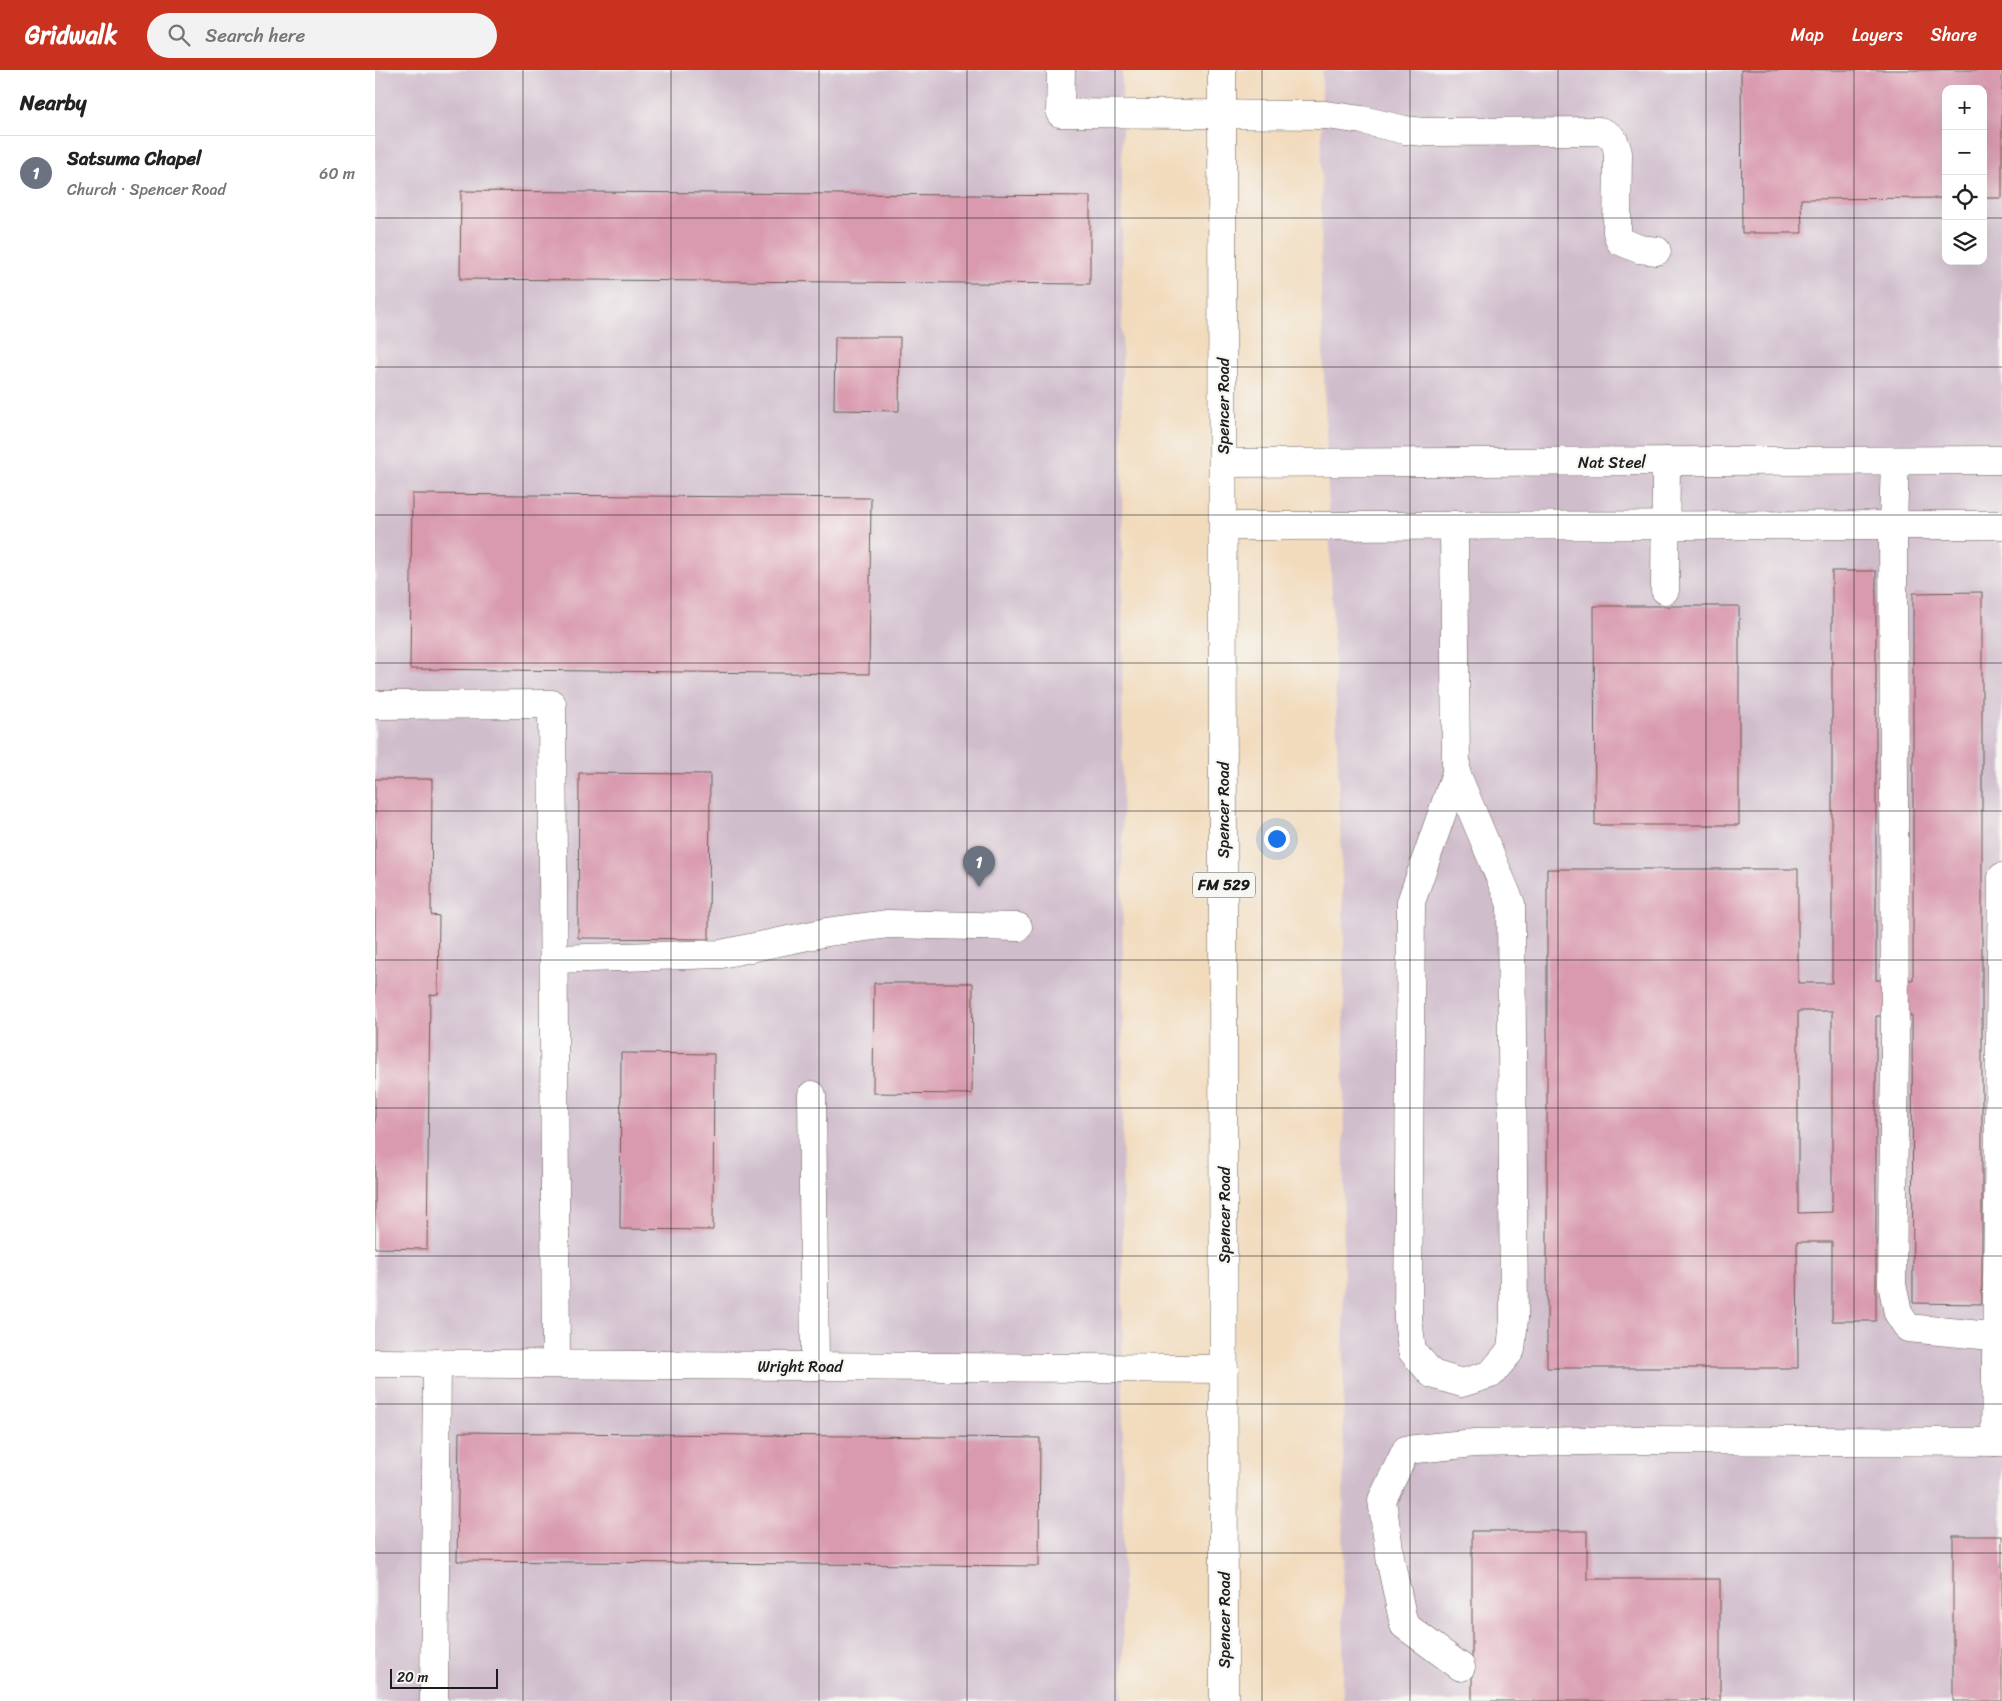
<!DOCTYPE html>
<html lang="en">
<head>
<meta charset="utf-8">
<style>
  body { margin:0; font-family:Sriracha,sans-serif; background:#f2f2f2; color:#222 }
  .controls { position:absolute; right:15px; top:15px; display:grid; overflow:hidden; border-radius:10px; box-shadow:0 5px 20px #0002 }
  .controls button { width:45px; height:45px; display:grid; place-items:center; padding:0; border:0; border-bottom:1px solid #e0e0e0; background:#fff; color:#222; font:25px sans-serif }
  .scale { position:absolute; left:15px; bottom:12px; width:108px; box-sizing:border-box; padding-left:5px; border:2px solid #1c1c1c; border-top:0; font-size:14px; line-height:18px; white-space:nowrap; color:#1c1c1c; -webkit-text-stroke:4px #f6f6f2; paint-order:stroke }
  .you { position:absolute; left:901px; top:768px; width:18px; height:18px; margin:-12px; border:4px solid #fff; border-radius:50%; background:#1a73e8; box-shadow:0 0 0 8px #1a73e833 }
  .badge { display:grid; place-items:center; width:32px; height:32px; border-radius:50%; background:#c8321e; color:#fff; font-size:16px; font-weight:700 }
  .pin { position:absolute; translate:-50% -41px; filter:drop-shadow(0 1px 2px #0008) }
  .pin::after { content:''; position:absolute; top:26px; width:18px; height:15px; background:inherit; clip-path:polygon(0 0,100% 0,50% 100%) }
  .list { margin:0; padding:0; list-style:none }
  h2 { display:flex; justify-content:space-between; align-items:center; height:65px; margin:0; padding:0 20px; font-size:21px }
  h2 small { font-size:16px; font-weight:400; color:#767676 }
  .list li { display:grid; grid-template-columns:32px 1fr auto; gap:15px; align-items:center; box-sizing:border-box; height:75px; padding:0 20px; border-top:1px solid #e0e0e0 }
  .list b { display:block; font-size:19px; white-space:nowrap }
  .list p { margin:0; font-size:16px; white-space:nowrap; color:#767676 }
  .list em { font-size:16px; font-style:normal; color:#767676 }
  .icon { flex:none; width:28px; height:28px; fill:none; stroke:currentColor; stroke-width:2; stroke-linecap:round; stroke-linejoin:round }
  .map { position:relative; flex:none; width:1627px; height:1631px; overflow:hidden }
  header { display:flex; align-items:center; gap:30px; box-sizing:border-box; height:70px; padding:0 25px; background:#c8321e; color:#fff }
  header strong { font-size:24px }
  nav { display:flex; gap:28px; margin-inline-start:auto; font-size:18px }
  .search { width:350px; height:45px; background:#f2f2f2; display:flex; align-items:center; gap:12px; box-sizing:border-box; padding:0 18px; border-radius:28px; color:#767676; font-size:19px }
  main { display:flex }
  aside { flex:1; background:#fff }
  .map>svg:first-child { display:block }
  .industrial { fill:#d0bdcc; fill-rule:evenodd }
  .building { fill:#d99aaf; fill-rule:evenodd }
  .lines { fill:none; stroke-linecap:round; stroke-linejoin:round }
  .minor-casing { stroke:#675f54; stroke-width:29 }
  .major-casing { stroke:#675f54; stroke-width:29 }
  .minor { stroke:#fff; stroke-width:28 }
  .major { stroke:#fff; stroke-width:28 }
  .grid { fill:none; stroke:#1c1c1c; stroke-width:1; stroke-opacity:0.55 }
  .labels { text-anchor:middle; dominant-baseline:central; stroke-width:4.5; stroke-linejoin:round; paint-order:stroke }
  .shield { fill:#f6f6f2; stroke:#5d5d5c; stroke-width:1 }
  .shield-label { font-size:15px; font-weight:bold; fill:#1c1c1c }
  .street-label { font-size:16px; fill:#1c1c1c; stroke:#f6f6f2 }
</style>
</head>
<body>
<header>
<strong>Gridwalk</strong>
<div class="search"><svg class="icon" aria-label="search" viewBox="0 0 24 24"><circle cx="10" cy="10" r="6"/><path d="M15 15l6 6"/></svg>Search here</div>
<nav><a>Map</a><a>Layers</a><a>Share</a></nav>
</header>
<main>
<aside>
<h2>Nearby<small></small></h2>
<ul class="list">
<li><span class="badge" style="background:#6b7280">1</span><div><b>Satsuma Chapel</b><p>Church · Spencer Road</p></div><em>60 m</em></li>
</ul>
</aside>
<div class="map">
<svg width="1627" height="1631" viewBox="0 0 1627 1631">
  <rect width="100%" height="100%" fill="#f6f6f2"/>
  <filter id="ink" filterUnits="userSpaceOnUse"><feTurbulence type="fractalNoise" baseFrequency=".02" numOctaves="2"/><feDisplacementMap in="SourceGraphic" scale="10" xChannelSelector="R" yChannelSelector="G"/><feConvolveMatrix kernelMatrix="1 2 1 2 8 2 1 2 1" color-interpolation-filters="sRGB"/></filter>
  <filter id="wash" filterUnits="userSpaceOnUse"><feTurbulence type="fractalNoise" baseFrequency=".0096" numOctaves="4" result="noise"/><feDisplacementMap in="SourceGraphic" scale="20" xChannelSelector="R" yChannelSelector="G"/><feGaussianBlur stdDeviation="1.12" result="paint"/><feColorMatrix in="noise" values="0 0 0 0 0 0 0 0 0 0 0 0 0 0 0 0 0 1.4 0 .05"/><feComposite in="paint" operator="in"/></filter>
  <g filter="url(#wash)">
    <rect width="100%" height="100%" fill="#f2dbbd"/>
    <g class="industrial">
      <path d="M0,0H747L748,1631H0Z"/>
      <path d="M947,0H1627V1631H968L969,865L946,221ZM1571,19H1608V191H1571Z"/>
    </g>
    <g id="blocks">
      <g class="building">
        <path d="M1366,0H1627V128H1608V19H1571V128L1426,129L1427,163H1367Z"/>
        <path d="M86,121L715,126V214L85,209Z"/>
        <path d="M460,267H525L524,341L459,340Z"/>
        <path d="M37,424L496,428L494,604L35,599Z"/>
        <path d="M1457,501H1501V910H1538V523L1607,522V1234L1538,1233L1537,946H1501V1251H1457V1172H1422L1423,1298H1172V799H1423V913H1457ZM1423,941H1457V1142L1423,1143Z"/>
        <path d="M1219,536H1364V755H1220Z"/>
        <path d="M204,703L335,704L334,869L203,868Z"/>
        <path d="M0,709H57L56,845L64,846L63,924L55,925L52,1179L0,1178Z"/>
        <path d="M499,913H598L597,1024L498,1023Z"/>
        <path d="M246,983L339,984L338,1160L245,1159Z"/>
        <path d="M84,1362L665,1368L664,1496L82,1491Z"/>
        <path d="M1097,1461H1212V1509H1345V1631H1097Z"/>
        <rect x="1578" y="1466" width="49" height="165"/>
      </g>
    </g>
  </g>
  <g filter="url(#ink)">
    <use href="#blocks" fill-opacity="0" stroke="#675f54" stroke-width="1"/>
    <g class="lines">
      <defs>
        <g id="minor">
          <path d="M686,0L685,43L951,45L987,50L1030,60L1049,62L1224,61C1237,65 1240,69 1243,83L1242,162L1245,171L1264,179L1282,181"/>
          <path d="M1520,391L1518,455L1520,980L1517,1214L1523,1243L1533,1258L1627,1267"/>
          <path d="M848,393L1627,390"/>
          <path d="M1079,455L1081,703L1036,832L1033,1249L1037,1281L1057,1304L1087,1313L1116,1304L1136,1280L1139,1249L1136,834L1081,703"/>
          <path d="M848,456L1627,455"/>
          <path d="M1290,520L1291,391"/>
          <path d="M0,635L177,634L181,1294"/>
          <path d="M179,889L346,884L452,862L513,854L643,857"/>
          <path d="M437,1025L440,1296"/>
          <path d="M0,1293L849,1299"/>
          <path d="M1620,1372L1627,807"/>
          <path d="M1086,1597L1029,1555L1016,1493L1007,1430L1031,1380L1100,1373L1261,1370L1627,1372"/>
          <path d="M59,1631L62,1293"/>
        </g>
        <path id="major" d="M847,0L849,1631"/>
      </defs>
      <use href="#minor" class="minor-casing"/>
      <use href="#major" class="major-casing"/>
      <use href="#minor" class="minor"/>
      <use href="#major" class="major"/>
    </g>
  </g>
  <path class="grid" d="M148,0V1631M296,0V1631M444,0V1631M592,0V1631M740,0V1631M887,0V1631M1035,0V1631M1183,0V1631M1331,0V1631M1479,0V1631M0,148H1571M1608,148H1627M0,297H1627M0,445H1627M0,593H1627M0,741H1627M0,890H1627M0,1038H1627M0,1186H1627M0,1334H1627M0,1483H1627"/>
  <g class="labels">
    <rect class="shield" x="818" y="802.5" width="62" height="25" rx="4"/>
    <g class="shield-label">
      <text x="849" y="815">FM 529</text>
    </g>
    <g class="street-label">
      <text transform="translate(848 336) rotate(-90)">Spencer Road</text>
      <text x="1237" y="392">Nat Steel</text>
      <text transform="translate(848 740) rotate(-90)">Spencer Road</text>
      <text transform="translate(849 1145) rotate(-90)">Spencer Road</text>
      <text x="425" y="1296">Wright Road</text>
      <text transform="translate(849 1550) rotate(-90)">Spencer Road</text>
    </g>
  </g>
</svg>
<div class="controls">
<button>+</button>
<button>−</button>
<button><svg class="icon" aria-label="locate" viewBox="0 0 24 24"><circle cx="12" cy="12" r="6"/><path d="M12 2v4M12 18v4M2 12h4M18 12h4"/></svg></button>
<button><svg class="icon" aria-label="layers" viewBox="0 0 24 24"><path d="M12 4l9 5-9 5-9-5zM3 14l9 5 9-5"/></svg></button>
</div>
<div class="scale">20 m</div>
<div class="you"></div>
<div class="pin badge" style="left:604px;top:817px;background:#6b7280">1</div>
</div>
</main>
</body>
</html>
